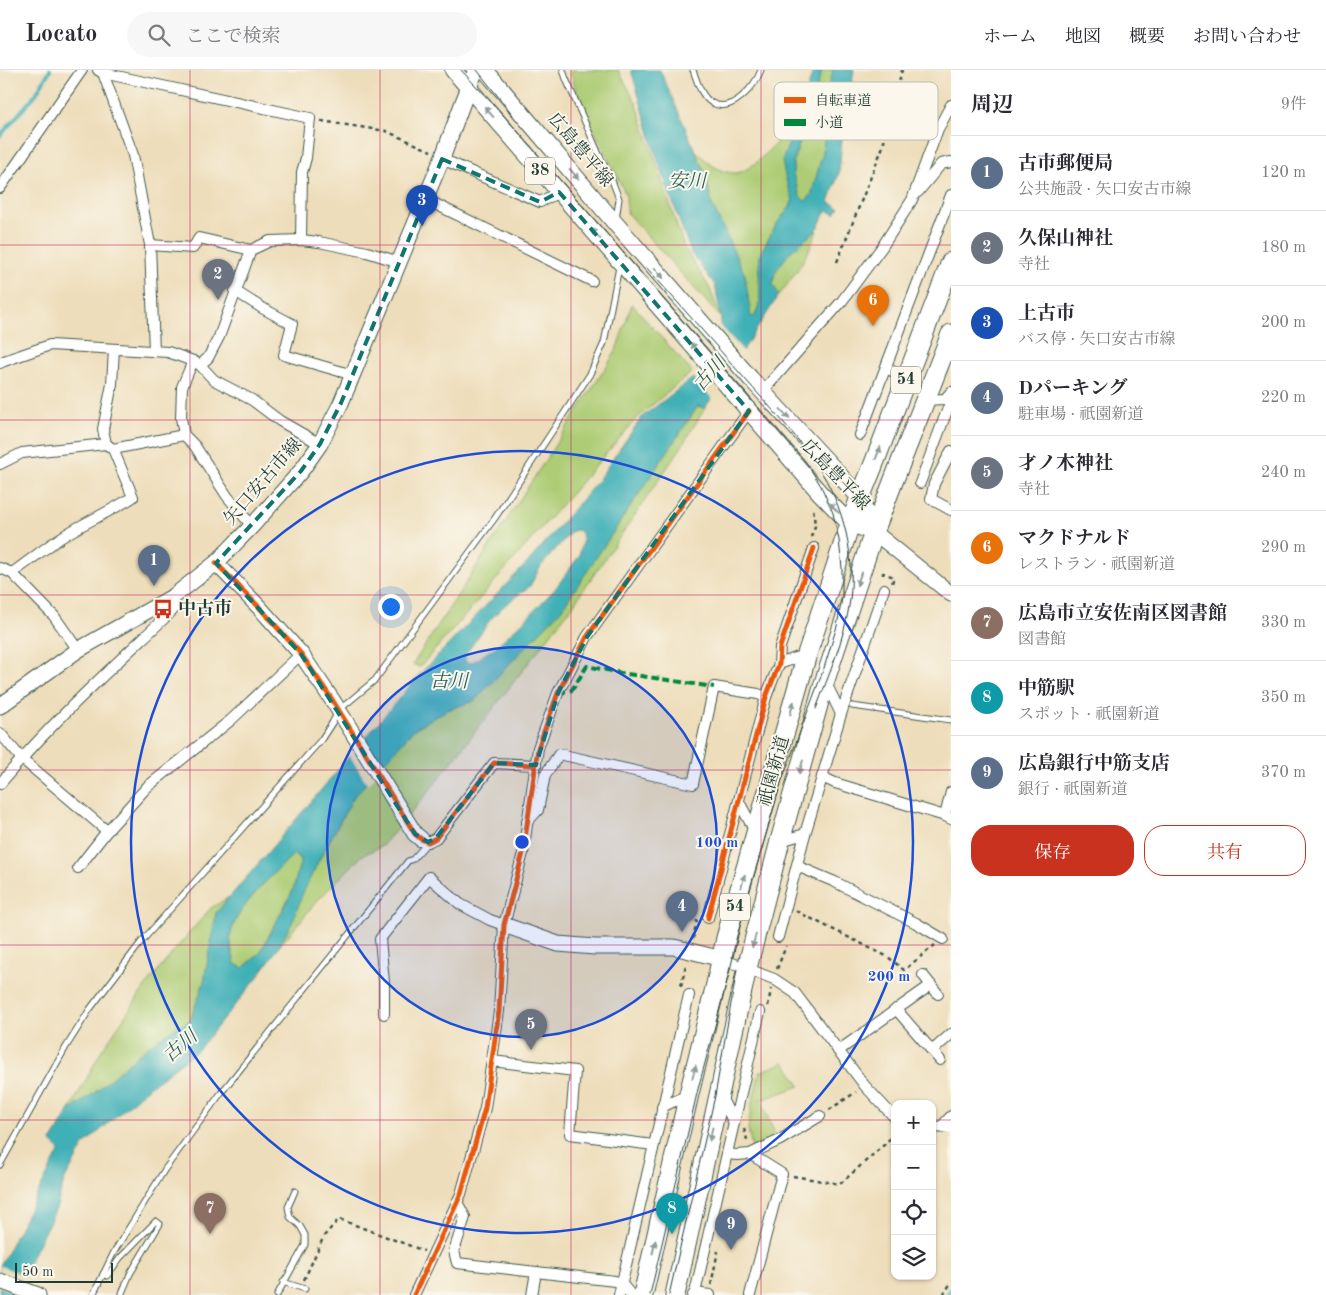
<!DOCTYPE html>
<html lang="ja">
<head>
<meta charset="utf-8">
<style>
  body { margin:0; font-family:"Old Standard TT","Noto Serif JP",serif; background:#f7f7f7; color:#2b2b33 }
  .controls { position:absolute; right:15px; bottom:15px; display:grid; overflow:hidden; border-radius:10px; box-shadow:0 1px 4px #0004 }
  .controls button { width:45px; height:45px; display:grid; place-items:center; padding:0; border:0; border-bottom:1px solid #e1e1e2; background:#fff; color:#2b2b33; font:25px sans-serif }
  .scale { position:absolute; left:15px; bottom:12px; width:98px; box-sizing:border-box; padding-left:5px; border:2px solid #1f3d34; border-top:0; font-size:14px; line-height:18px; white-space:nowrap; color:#1f3d34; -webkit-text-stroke:4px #fbf7ec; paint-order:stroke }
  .you { position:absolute; left:390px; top:536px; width:18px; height:18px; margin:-12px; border:4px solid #fff; border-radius:50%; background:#1a73e8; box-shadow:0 0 0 8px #1a73e833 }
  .badge { display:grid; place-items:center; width:32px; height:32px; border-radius:50%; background:#c8321e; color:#fff; font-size:16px; font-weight:700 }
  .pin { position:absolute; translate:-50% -41px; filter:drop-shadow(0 1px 2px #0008) }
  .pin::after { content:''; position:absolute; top:26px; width:18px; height:15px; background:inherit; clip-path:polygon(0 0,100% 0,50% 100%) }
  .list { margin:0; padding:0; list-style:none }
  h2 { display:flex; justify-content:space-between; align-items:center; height:65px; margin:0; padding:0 20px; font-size:21px }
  h2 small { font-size:16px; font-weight:400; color:#7c7c81 }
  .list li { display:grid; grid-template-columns:32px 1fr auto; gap:15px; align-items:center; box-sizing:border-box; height:75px; padding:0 20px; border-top:1px solid #e1e1e2 }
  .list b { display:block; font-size:19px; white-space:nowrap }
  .list p { margin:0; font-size:16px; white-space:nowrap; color:#7c7c81 }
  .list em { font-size:16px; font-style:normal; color:#7c7c81 }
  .actions { display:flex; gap:10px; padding:15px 20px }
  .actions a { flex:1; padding:11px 0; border:1px solid #c8321e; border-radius:20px; text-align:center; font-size:18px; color:#c8321e }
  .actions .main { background:#c8321e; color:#fff }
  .icon { flex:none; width:28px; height:28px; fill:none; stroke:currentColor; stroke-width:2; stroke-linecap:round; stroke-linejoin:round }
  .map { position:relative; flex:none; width:951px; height:1225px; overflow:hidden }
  header { display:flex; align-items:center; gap:30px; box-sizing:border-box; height:70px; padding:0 25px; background:#fff; border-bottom:1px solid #e1e1e2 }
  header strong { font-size:24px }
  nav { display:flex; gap:28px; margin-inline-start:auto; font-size:18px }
  .search { width:350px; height:45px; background:#f7f7f7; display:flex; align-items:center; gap:12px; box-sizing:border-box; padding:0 18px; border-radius:28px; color:#7c7c81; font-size:19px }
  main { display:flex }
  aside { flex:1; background:#fff }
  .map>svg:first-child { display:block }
  .green { fill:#adcc74; stroke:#668454 }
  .water { fill:#3fb0b7; stroke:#2f7676; fill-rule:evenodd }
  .pier { fill:#edddba }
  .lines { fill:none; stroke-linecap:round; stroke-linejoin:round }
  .stream { stroke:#3fb0b7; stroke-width:4 }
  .lane-casing { stroke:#3e5548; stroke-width:7 }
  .street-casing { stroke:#3e5548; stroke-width:12 }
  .secondary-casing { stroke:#3e5548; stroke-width:17 }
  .primary-casing { stroke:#3e5548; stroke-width:18 }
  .highway-casing { stroke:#3e5548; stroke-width:21 }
  .path { stroke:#3e5548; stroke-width:2.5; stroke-dasharray:4 4; stroke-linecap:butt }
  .lane { stroke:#fff; stroke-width:5 }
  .street { stroke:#fff; stroke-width:10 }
  .secondary { stroke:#fff; stroke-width:15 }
  .primary { stroke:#fff; stroke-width:16 }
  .highway { stroke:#fff; stroke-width:19 }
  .tram { stroke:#1f3d34; stroke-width:1 }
  .quiet { stroke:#00873e; stroke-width:4; stroke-dasharray:8 4; stroke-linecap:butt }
  .cycleway-casing { stroke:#fbf7ec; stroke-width:8 }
  .cycleway { stroke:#e8590c; stroke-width:5 }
  .oneway { fill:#8f9e9a }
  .marked { fill:none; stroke:#0f766e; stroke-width:4; stroke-dasharray:10 6; stroke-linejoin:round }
  .grid { fill:none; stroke:#c2185b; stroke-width:1; stroke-opacity:0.55 }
  .ring { fill:none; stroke:#1d4ed8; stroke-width:2.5 }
  .labels { text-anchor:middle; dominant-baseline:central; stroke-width:4; stroke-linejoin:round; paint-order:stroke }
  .shield { fill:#fbf7ec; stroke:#61756b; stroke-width:1 }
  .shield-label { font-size:16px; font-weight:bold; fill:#1f3d34 }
  .street-label { font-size:18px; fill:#1f3d34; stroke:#fbf7ec }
  .poi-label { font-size:18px; font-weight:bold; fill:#1f3d34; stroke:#fbf7ec; text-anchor:start }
  .water-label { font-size:19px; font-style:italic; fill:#29605b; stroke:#fbf7ec }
  .key { fill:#fbf7ec; stroke:#b9bfb5; stroke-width:1 }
  .key-label { font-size:14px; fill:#1f3d34 }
  .centre { fill:#1d4ed8; stroke:#fbf7ec; stroke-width:2.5 }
  .ring-label { font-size:15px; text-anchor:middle; font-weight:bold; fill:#1d4ed8; stroke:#fbf7ec; stroke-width:4; stroke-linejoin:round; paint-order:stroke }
</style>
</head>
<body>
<header>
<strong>Locato</strong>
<div class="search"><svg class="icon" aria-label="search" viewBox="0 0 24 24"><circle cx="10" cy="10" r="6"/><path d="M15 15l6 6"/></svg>ここで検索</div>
<nav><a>ホーム</a><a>地図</a><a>概要</a><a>お問い合わせ</a></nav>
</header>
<main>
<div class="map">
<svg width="951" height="1225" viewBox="0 0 951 1225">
  <rect width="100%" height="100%" fill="#fbf7ec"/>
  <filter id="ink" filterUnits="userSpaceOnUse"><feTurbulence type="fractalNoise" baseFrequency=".02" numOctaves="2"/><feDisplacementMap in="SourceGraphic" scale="10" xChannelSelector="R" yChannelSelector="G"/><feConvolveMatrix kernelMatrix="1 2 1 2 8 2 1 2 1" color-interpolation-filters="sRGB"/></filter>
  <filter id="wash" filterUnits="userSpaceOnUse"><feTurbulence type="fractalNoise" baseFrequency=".0096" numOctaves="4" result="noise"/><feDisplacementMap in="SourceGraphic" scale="20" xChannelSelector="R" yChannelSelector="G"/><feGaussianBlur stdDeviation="1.12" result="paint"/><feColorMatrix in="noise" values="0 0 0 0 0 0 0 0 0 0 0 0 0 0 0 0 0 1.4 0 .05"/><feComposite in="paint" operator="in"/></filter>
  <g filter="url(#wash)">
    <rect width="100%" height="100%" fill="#edddba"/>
    <g class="green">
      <path d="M570,0H618L636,32L684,177L709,217L721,248L627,143L626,125L579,29Z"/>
      <path d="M822,0H833L829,18L823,82L811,126L805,131L800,126L793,104V92L804,61Z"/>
      <path d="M801,43L782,91L786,110L793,129L790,137L778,152L760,184L759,198L760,232L755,246L750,248L745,205L712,135L706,105L694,78C701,86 710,96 721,100C724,102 732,103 736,103C756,101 788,59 801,43Z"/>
      <path d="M817,160C809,185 795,205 779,225L773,215L775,202L790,182Z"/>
      <path d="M632,234L692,302L638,347L420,597L413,594L615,283Z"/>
      <path d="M698,336L705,338L680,379L571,538L426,725L382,776L363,785L317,831L278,878L292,853L302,825L317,794L353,728L414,659L447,640L474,631L561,540Z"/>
      <path d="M294,784L301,789L293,820L260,883L243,898L235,894C233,886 229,870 231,863C236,837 276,802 294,784Z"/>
      <path d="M229,827L216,843L204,912L190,951L173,959L93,1024L69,1041L102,980L145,917L178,876L211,838Z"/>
      <path d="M785,992L800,1016L761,1030L776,1067L752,1078L748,1059L752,1032L760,1002Z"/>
    </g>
    <path class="water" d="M631,0H660L706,105L712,135L745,205L751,247L755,246L760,232L759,198L760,184L778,152L790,137L793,129L786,110L782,91L801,43L813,0H822L804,61L793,92V104L800,126L805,131L811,126L823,82L829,18L833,0H854L842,70L839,103L829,132L839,138L835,144L826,140L817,160L790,182L775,202L773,215L779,225L705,338L698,336L561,540L474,631L447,640L414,659L353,728L317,794L302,825L292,853L278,878L257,908L198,980L150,1016L84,1075L64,1111L56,1139L12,1225H0V1196L60,1080L51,1072L69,1041L93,1024L148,976L173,959L190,951L204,912L216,843L420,604L529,491L596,413L642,347L710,295L720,276L721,248L715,215L691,183L657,88ZM575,460L580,461L583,469L579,486L555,519L526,549L494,578L471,593L465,591V585L490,550L505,535L530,516L541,496L570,463ZM294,784L301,789L293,820L260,883L243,898L235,894C233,886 229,870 231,863C236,837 276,802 294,784Z"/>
    <g class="pier">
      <path d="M718,253L745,283L713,330L692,305L708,293L717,276Z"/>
      <path d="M363,666L382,698L368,715L348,683Z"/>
      <path d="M0,1196L25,1205L16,1223L0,1217Z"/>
    </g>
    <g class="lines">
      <g class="stream">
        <path d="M0,66L36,24L50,0"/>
        <path d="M947,1225L951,1219"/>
      </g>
    </g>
  </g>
  <g filter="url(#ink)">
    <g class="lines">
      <defs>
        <g id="lane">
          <path d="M563,0L566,9L598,82L613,113L619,129L616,150"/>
          <path d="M693,0C697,11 701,27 712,33C732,44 755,16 761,0"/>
          <path d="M852,636L951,650"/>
          <path d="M0,1095L66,977L90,939L142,871L321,670L332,653L339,640L375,610L495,448L590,304L604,273L619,197"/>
          <path d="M103,1204L107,1206L120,1188L156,1151L160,1154L130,1204L122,1223"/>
          <path d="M283,1212L305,1219"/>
          <path d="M93,1225L114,1182L165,1099L221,1023L408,791L413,789L428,772"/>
          <path d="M277,1225L305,1175V1165L300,1156L290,1147L288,1137L295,1121"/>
        </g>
        <g id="street">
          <path d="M98,0L103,3L310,48L306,88L302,102L301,170"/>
          <path d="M103,3L133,85L150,175L154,281"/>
          <path d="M442,89L540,132L559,122"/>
          <path d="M0,118L82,0"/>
          <path d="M918,122L941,94L951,92"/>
          <path d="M425,129L592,211"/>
          <path d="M150,175L193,178L199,168L251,180"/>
          <path d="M235,221L262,238L292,254L284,285L353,305"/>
          <path d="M0,293L4,291L50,275L168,282L193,291L200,295L214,310L252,330L280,351L320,374"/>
          <path d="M200,295L208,288L219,267L251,180L270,171L301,170L319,172L367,182L399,192"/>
          <path d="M886,298L907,308"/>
          <path d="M763,321L842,231L882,177L912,130L938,59L951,35"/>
          <path d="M925,330L945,329L951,322"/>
          <path d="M184,365L181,348L182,317L193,291"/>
          <path d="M860,365L951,125"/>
          <path d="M106,374L103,359L112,314L114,279"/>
          <path d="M951,381L934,414L931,429L951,440"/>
          <path d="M0,394L22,383L106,374L113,379L184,365L195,376L227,426L252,456"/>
          <path d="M920,413L951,330"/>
          <path d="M0,498L12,503L54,546L78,580"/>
          <path d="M12,503C29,491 45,478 62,467C85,452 110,442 133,427L113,379"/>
          <path d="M779,594L807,584"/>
          <path d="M825,611L841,644"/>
          <path d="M0,663L21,688L107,761"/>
          <path d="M822,707L835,713L945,746L951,749"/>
          <path d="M0,714C52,651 114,596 173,540L174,526"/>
          <path d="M739,732L756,763"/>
          <path d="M945,746L951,722"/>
          <path d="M527,752L538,740L545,705L559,684L693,714L714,617L758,624L766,627"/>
          <path d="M421,769L428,772L436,768L494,693L536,695"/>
          <path d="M780,771L805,764"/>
          <path d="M797,796L835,812L916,853L943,869"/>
          <path d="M78,798L107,761L147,717L231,650L301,584"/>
          <path d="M708,848L766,627L779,594L780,577L814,478"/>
          <path d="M778,867L805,764L841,644L884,519"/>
          <path d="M722,889L774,909L795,923L865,1016L895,1048"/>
          <path d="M923,905L938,924"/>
          <path d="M896,939L940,990"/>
          <path d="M384,944V912L380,869L429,807L460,834L490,850L504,855"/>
          <path d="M838,981L931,915"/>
          <path d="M932,981L951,964"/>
          <path d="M492,991L575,1001L570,1064L653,1075"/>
          <path d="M720,1025L734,1053"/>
          <path d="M662,1037L689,1024"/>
          <path d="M932,1057L951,1058"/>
          <path d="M941,1057L951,1046"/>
          <path d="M727,1084L737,1085L750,1084L780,1070L820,1046"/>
          <path d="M750,1084L782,1104L750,1225"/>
          <path d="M457,1132L465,1147L454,1181L457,1193L615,1211L621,1213L631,1225"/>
          <path d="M695,1223L710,1225"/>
          <path d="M414,1225L461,1124L485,1038L499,941L504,855L523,783L538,678L558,623L587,567L749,341"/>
          <path d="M532,1225L536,1202"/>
          <path d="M619,1225L689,925"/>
          <path d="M693,1225L695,1223L734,1053L760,942"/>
        </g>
        <g id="secondary">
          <path d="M874,462L951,524"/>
          <path d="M216,493L259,537L301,584L333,631L415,764L421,769"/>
          <path d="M0,636L78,580L174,526L216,493L252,456L301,401L320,374L341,333L443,86L463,32L476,0"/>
          <path d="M504,855L558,874L595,877H674L722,889"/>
          <path d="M0,1211L38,1225"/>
        </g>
        <g id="primary">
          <path d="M453,0L628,201L820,423L850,454L874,462"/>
          <path d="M485,0L615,153L751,309L835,400L860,428L874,462"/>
        </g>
        <g id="highway">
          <path d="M643,1225L689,1024L716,914L726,868L807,584L850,454L860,428L873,396L951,192"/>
          <path d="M675,1225L747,898L780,771L825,610L874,462L893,412L951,264"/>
        </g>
      </defs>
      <use href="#lane" class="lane-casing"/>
      <use href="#street" class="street-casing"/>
      <use href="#secondary" class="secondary-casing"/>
      <use href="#primary" class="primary-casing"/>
      <use href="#highway" class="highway-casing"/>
      <g class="path">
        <path d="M321,51L386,61L431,81"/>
        <path d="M837,192L882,79L902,0"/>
        <path d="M811,467L815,456L813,436"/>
        <path d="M883,505V503L894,507L892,513"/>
        <path d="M796,841L888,887L904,900L935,875"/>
        <path d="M693,869L697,850"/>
        <path d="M777,899L786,876"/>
        <path d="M681,916L686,895"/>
        <path d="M768,936L771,919"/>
        <path d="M829,1040L856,1022"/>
        <path d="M744,1059L748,1073"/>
        <path d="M793,1106L840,1114L885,1074L895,1063"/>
        <path d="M304,1210L324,1166L339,1149L424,1181"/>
        <path d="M711,1215L718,1181"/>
        <path d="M943,1225L951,1213"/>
      </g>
      <use href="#lane" class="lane"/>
      <use href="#street" class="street"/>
      <use href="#secondary" class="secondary"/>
      <use href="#primary" class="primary"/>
      <use href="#highway" class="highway"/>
      <g class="tram">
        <path d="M461,0L505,47L806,392L821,416L833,443L839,470L842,498V528L837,556L824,598L782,710L744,839L730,900L698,1019L650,1225"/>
        <path d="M477,0L513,45"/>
        <path d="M646,197C679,234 712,271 745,309C767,334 791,359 811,387C841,426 856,481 850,530C845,568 829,604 816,639"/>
        <path d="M669,1225L715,1026L737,899"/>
      </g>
      <path class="quiet" d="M558,623L572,620L587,596L621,603L714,617"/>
      <defs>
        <g id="cycleway">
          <path d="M216,493L259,537L301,584L333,631L415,764L421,769L428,772L436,768L494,693L536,695"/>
          <path d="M708,848L766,627L779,594L780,577L814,478"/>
          <path d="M414,1225L461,1124L485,1038L499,941L504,855L523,783L538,678L558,623L587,567L749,341"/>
        </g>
      </defs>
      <use href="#cycleway" class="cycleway-casing"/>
      <use href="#cycleway" class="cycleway"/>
    </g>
    <defs><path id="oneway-solid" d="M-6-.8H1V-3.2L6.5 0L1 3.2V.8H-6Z" transform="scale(1.25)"/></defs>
    <g class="oneway">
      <use href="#oneway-solid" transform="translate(489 42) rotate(-131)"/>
      <use href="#oneway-solid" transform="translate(574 104) rotate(50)"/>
      <use href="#oneway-solid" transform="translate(596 164) rotate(-131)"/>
      <use href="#oneway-solid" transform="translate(659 203) rotate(49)"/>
      <use href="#oneway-solid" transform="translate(695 278) rotate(-131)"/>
      <use href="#oneway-solid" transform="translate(785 344) rotate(48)"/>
      <use href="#oneway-solid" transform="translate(878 383) rotate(-69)"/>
      <use href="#oneway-solid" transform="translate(834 438) rotate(-134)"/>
      <use href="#oneway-solid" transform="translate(859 509) rotate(108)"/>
      <use href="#oneway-solid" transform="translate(792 638) rotate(-74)"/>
      <use href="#oneway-solid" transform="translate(801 697) rotate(106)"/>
      <use href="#oneway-solid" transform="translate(743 811) rotate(-74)"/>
      <use href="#oneway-solid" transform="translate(754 871) rotate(105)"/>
      <use href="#oneway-solid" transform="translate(694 1002) rotate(-76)"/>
      <use href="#oneway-solid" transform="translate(711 1064) rotate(103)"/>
      <use href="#oneway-solid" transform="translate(654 1177) rotate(-77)"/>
    </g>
  </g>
  <path class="marked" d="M442,89L540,132L559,122L749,341L587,567L558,623L536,695L494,693L436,768L428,772L415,764L301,584L216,493L301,401L320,374L341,333Z"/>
  <path class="grid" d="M190,0V1225M380,0V1225M571,0V1225M761,0V1225M0,175H951M0,350H951M0,525H951M0,700H951M0,875H951M0,1050H895M932,1050H951"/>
  <circle cx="522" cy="772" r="195" fill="#1d4ed8" fill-opacity=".12"/>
  <g class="ring">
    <circle cx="522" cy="772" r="195"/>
    <circle cx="522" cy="772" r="391"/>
  </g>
  <defs>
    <symbol id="bus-bare" viewBox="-9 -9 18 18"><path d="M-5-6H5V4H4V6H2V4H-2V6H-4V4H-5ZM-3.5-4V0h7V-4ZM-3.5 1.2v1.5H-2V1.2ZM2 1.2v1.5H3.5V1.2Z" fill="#c8321e" stroke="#fbf7ec" stroke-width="2.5" paint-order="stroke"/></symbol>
  </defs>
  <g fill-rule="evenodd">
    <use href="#bus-bare" x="149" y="525" width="28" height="28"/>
  </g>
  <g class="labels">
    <g class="shield">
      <rect x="525" y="87.5" width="30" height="27" rx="4"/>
      <rect x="891" y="296.5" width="30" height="27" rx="4"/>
      <rect x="720" y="823.5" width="30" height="27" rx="4"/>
    </g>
    <g class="shield-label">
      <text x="540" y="101">38</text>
      <text x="906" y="310">54</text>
      <text x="735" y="837">54</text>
    </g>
    <g class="street-label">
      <text transform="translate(580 80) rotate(50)">広島豊平線</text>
      <text transform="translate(835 405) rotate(46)">広島豊平線</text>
      <text transform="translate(263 412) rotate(-49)">矢口安古市線</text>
      <text transform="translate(774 701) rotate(-74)">祇園新道</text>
    </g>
    <g class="poi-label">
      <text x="178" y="539">中古市</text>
    </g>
    <g class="water-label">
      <text x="687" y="112">安川</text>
      <text transform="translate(710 305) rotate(-49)">古川</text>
      <text x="449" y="612">古川</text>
      <text transform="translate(181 977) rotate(-41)">古川</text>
    </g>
  </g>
  <rect x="774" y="12" width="164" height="58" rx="8" class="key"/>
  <rect x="784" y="27" width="22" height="6" fill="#e8590c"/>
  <rect x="784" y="49" width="22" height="7" fill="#00873e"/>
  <g class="key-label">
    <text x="815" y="35">自転車道</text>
    <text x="815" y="57">小道</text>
  </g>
  <circle cx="522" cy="772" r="8" class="centre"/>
  <g class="ring-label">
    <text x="717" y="777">100 m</text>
    <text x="889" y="911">200 m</text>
  </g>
</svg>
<div class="controls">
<button>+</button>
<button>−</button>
<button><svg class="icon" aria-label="locate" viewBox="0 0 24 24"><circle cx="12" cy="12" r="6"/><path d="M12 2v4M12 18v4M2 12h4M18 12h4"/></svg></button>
<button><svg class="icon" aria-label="layers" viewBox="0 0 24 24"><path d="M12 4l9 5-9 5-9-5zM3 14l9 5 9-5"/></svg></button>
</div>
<div class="scale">50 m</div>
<div class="you"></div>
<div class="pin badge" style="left:154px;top:516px;background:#5c6f8a">1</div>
<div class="pin badge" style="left:218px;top:230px;background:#6b7280">2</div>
<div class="pin badge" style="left:422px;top:156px;background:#1a4fb4">3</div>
<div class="pin badge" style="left:682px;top:862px;background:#5c6f8a">4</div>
<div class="pin badge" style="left:531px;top:980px;background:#6b7280">5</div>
<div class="pin badge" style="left:873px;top:256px;background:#e8710a">6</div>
<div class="pin badge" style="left:210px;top:1164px;background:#8d6e63">7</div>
<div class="pin badge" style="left:672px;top:1164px;background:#0f9aa8">8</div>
<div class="pin badge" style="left:731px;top:1180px;background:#5c6f8a">9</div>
</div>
<aside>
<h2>周辺<small>9件</small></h2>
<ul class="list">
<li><span class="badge" style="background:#5c6f8a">1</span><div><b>古市郵便局</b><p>公共施設 · 矢口安古市線</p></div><em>120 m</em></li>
<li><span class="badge" style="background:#6b7280">2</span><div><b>久保山神社</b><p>寺社</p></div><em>180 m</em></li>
<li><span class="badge" style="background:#1a4fb4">3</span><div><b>上古市</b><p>バス停 · 矢口安古市線</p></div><em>200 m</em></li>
<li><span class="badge" style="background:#5c6f8a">4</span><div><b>Dパーキング</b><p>駐車場 · 祇園新道</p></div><em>220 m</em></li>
<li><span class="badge" style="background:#6b7280">5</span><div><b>才ノ木神社</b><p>寺社</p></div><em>240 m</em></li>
<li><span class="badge" style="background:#e8710a">6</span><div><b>マクドナルド</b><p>レストラン · 祇園新道</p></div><em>290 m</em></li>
<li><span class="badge" style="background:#8d6e63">7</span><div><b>広島市立安佐南区図書館</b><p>図書館</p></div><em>330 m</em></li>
<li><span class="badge" style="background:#0f9aa8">8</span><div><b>中筋駅</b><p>スポット · 祇園新道</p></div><em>350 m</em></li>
<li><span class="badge" style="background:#5c6f8a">9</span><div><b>広島銀行中筋支店</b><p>銀行 · 祇園新道</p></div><em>370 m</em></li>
</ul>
<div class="actions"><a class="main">保存</a><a>共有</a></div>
</aside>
</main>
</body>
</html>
